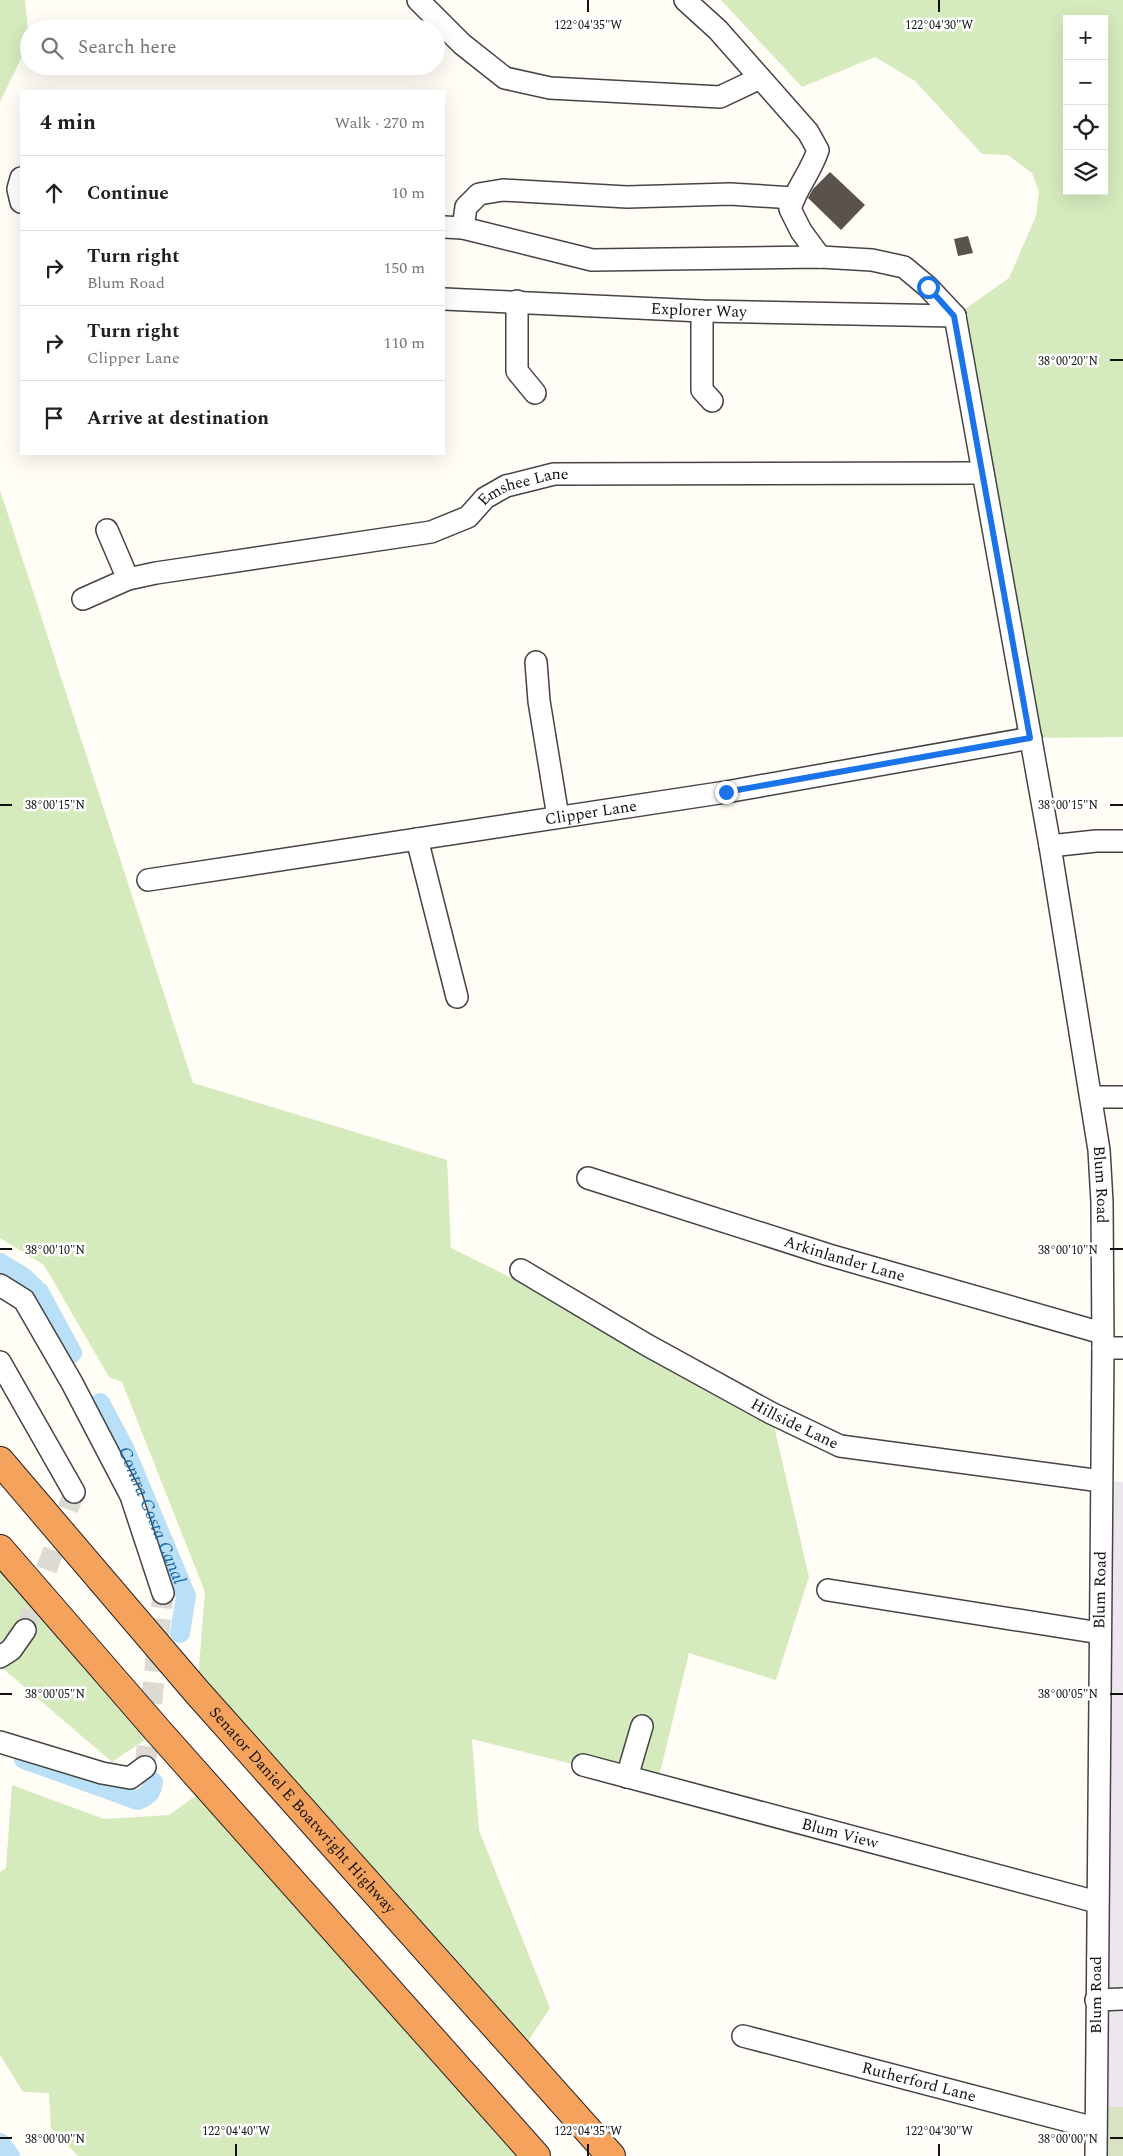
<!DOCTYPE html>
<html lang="en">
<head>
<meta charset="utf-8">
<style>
  body { margin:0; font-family:Spectral,serif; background:#f6f6f6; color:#202124 }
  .controls { position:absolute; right:15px; top:15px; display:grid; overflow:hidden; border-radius:0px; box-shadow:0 5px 20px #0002 }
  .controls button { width:45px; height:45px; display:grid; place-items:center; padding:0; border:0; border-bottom:1px solid #e0e0e0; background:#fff; color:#202124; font:25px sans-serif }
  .stop { position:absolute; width:15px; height:15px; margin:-11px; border:4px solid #1a73e8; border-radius:50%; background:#fff }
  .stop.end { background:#1a73e8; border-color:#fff; box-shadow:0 1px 5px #0008 }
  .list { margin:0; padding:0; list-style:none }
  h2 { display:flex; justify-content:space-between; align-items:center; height:65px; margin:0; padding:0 20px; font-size:21px }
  h2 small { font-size:16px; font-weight:400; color:#757577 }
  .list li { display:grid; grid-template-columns:32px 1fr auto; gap:15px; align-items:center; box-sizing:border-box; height:75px; padding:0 20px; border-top:1px solid #e0e0e0 }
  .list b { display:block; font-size:19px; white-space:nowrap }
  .list p { margin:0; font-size:16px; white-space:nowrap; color:#757577 }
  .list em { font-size:16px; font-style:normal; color:#757577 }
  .icon { flex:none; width:28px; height:28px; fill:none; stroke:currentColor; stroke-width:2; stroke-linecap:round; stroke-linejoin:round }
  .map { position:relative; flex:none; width:1123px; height:2156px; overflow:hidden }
  .search { position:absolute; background:#fff; box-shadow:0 5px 20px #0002; left:20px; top:20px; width:425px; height:55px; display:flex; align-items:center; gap:12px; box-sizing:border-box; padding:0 18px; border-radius:28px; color:#757577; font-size:19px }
  .panel { position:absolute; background:#fff; box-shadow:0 5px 20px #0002; left:20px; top:90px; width:425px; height:365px; border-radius:0px }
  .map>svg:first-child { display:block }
  .industrial { fill:#eee6ef }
  .green { fill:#d5ebbd; fill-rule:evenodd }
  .cemetery { fill:#d9e3c4 }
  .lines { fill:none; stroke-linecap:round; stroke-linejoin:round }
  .canal { stroke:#b9e0f7; stroke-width:20 }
  .building { fill:#5a524d }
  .minor-tunnel { stroke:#dbdad3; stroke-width:21; stroke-dasharray:21 11; stroke-linecap:butt }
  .minor-casing { stroke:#444; stroke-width:24 }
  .highway-casing { stroke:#222; stroke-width:30 }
  .minor { stroke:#fff; stroke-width:21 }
  .highway { stroke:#f5a25d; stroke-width:28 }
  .route { stroke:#1a73e8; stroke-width:6 }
  .ticks { fill:none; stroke:#111; stroke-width:2 }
  .labels { text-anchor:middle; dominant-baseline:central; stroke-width:5; stroke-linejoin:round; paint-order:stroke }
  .street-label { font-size:16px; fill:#111; stroke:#fff }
  .water-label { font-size:18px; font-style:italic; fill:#1768a6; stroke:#fff }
  .ticks-label { font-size:12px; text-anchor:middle; fill:#111; stroke:#fff; stroke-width:5; stroke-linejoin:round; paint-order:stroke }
</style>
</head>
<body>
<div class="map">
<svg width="1123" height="2156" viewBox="0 0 1123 2156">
  <rect width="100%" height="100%" fill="#fffdf5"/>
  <path class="industrial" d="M1101,1481L1123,1482V2107H1095Z"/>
  <g class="green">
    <path d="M0,0H25L29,42L0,102Z"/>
    <path d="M721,0H1123V737L1031,738L955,316L1009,278L1036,216L1039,192L1032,173L1008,155L982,154L915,81L875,57L802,87ZM1067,19H1104V191H1067Z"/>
    <path d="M0,490L193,1083L447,1160L451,1248L647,1345L771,1413L809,1577L776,1680L689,1653L657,1785L472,1739L479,1830L550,2008L520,2053L197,1692L205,1592L122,1382L109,1377L44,1265L0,1238Z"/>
    <path d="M0,1549L158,1731L112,1762L0,1666Z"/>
    <path d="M12,1785L104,1819L169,1815L208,1787L536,2156H78L51,2128L49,2093L23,2092L0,2055V1872L6,1868Z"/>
  </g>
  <path class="cemetery" d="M1095,2107H1123V2156H1096Z"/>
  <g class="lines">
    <g class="canal">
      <path d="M0,1263L23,1277L39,1292L72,1353"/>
      <path id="s1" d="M100,1403L125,1450L186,1596L180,1633"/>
      <path d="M24,1759L138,1800C148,1796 152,1792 153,1782"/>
      <path d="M0,2143L10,2156"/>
    </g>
  </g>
  <g class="building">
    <path d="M830,172L865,205L841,230L808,198L813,189Z"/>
    <path d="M968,236L973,253L958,256L954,239Z"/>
  </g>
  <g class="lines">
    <g class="minor-tunnel">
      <path d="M25,1630L74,1492"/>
      <path d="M145,1767L163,1593"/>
    </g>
    <defs>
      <g id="minor">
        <path d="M418,0L462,44L505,78L550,88L720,97L760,78"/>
        <path d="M685,0L718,30L808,132L818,150C810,174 797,186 790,209L801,231L820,257"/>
        <path d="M21,178L18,189L21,202"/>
        <path d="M444,227L463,228L592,260L820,257L872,260L904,267L928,287L955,316"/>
        <path d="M463,228L466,207L479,194L503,190L627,197L730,194L794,198"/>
        <path id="s2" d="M444,299L702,311L955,316"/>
        <path d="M517,301V371L535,393"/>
        <path d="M702,311V390L712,401"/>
        <path id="s3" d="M955,316L1050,846L1099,1150L1102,1202L1103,1348L1096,2156"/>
        <path d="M107,530L128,579"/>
        <path id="s4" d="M83,599L128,579L156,573L431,532L468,517L485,498L506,486L554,474L983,473"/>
        <path d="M536,662L539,701L558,817"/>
        <path d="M417,839L457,997"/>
        <path d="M1050,846L1096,841H1123"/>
        <path id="s5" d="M148,880L726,792L1031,738"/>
        <path d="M1092,1097H1123"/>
        <path id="s6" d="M588,1178L829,1255L1102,1333"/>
        <path id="s7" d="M521,1270L647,1345L771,1413L840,1446L1101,1481"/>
        <path d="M0,1285L24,1300L72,1383L131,1496L163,1593"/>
        <path d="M1103,1348H1123"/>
        <path d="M0,1362L74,1492"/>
        <path d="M828,1590L1100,1633"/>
        <path d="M0,1657L11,1650L25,1630"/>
        <path d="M0,1742L102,1773L130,1778L145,1767"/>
        <path id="s8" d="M583,1765L1097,1902"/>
        <path d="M627,1777L642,1726"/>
        <path d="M1096,2000L1123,1999"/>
        <path id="s9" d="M743,2036L1095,2128"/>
      </g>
      <g id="highway">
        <path id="s10" d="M0,1461L197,1692L611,2156"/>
        <path d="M0,1549L158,1731L536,2156"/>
      </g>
    </defs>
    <use href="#minor" class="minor-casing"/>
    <use href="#highway" class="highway-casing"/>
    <use href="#minor" class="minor"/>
    <use href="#highway" class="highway"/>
  </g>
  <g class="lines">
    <path class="route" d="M726,792L1030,738L954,316L928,287"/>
  </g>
  <path class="ticks" d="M588,0V12M939,0V12M1110,360H1123M0,805H12M1110,805H1123M0,1249H12M1110,1249H1123M0,1694H12M1110,1694H1123M0,2138H12M1110,2138H1123M236,2144V2156M588,2144V2156M939,2144V2156"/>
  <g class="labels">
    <g class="street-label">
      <text stroke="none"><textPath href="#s2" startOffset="255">Explorer Way</textPath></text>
      <text stroke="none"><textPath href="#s4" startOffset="462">Emshee Lane</textPath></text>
      <text stroke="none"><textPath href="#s5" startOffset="448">Clipper Lane</textPath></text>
      <text stroke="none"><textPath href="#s3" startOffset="881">Blum Road</textPath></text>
      <text stroke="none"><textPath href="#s6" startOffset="269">Arkinlander Lane</textPath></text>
      <text stroke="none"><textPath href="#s7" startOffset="314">Hillside Lane</textPath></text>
      <text transform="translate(1100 1590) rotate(-89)">Blum Road</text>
      <text stroke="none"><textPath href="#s10" startOffset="462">Senator Daniel E Boatwright Highway</textPath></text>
      <text stroke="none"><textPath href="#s8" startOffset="266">Blum View</textPath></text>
      <text transform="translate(1096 1995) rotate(-90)">Blum Road</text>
      <text stroke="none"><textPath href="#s9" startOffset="182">Rutherford Lane</textPath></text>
    </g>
    <g class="water-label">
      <text stroke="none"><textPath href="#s1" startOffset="124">Contra Costa Canal</textPath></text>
    </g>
  </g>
  <g class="ticks-label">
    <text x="588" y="29">122°04'35"W</text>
    <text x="939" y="29">122°04'30"W</text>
    <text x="1068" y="365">38°00'20"N</text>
    <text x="55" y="809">38°00'15"N</text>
    <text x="1068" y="809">38°00'15"N</text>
    <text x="55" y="1254">38°00'10"N</text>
    <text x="1068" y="1254">38°00'10"N</text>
    <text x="55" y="1698">38°00'05"N</text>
    <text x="1068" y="1698">38°00'05"N</text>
    <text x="236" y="2135">122°04'40"W</text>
    <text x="588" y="2135">122°04'35"W</text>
    <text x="939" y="2135">122°04'30"W</text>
    <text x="55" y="2143">38°00'00"N</text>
    <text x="1068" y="2143">38°00'00"N</text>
  </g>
</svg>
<div class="controls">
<button>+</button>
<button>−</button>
<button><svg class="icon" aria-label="locate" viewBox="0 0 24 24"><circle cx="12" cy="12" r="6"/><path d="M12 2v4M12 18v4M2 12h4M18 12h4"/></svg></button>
<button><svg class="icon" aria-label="layers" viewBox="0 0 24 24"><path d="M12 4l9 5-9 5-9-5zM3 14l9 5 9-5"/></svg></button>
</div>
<div class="stop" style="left:928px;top:287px"></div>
<div class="stop end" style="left:726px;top:792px"></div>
<div class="search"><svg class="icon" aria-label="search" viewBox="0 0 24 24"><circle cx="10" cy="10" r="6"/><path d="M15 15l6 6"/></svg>Search here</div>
<section class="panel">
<h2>4 min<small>Walk · 270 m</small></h2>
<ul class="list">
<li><svg class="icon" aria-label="ahead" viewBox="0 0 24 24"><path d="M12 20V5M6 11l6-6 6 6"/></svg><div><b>Continue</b></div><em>10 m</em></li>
<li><svg class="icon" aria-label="right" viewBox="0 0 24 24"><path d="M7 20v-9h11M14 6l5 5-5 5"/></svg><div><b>Turn right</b><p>Blum Road</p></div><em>150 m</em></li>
<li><svg class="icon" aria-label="right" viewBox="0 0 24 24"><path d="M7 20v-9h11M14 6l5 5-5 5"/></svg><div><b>Turn right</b><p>Clipper Lane</p></div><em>110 m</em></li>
<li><svg class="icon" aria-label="arrive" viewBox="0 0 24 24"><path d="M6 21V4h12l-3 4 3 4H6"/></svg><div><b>Arrive at destination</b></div></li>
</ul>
</section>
</div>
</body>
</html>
